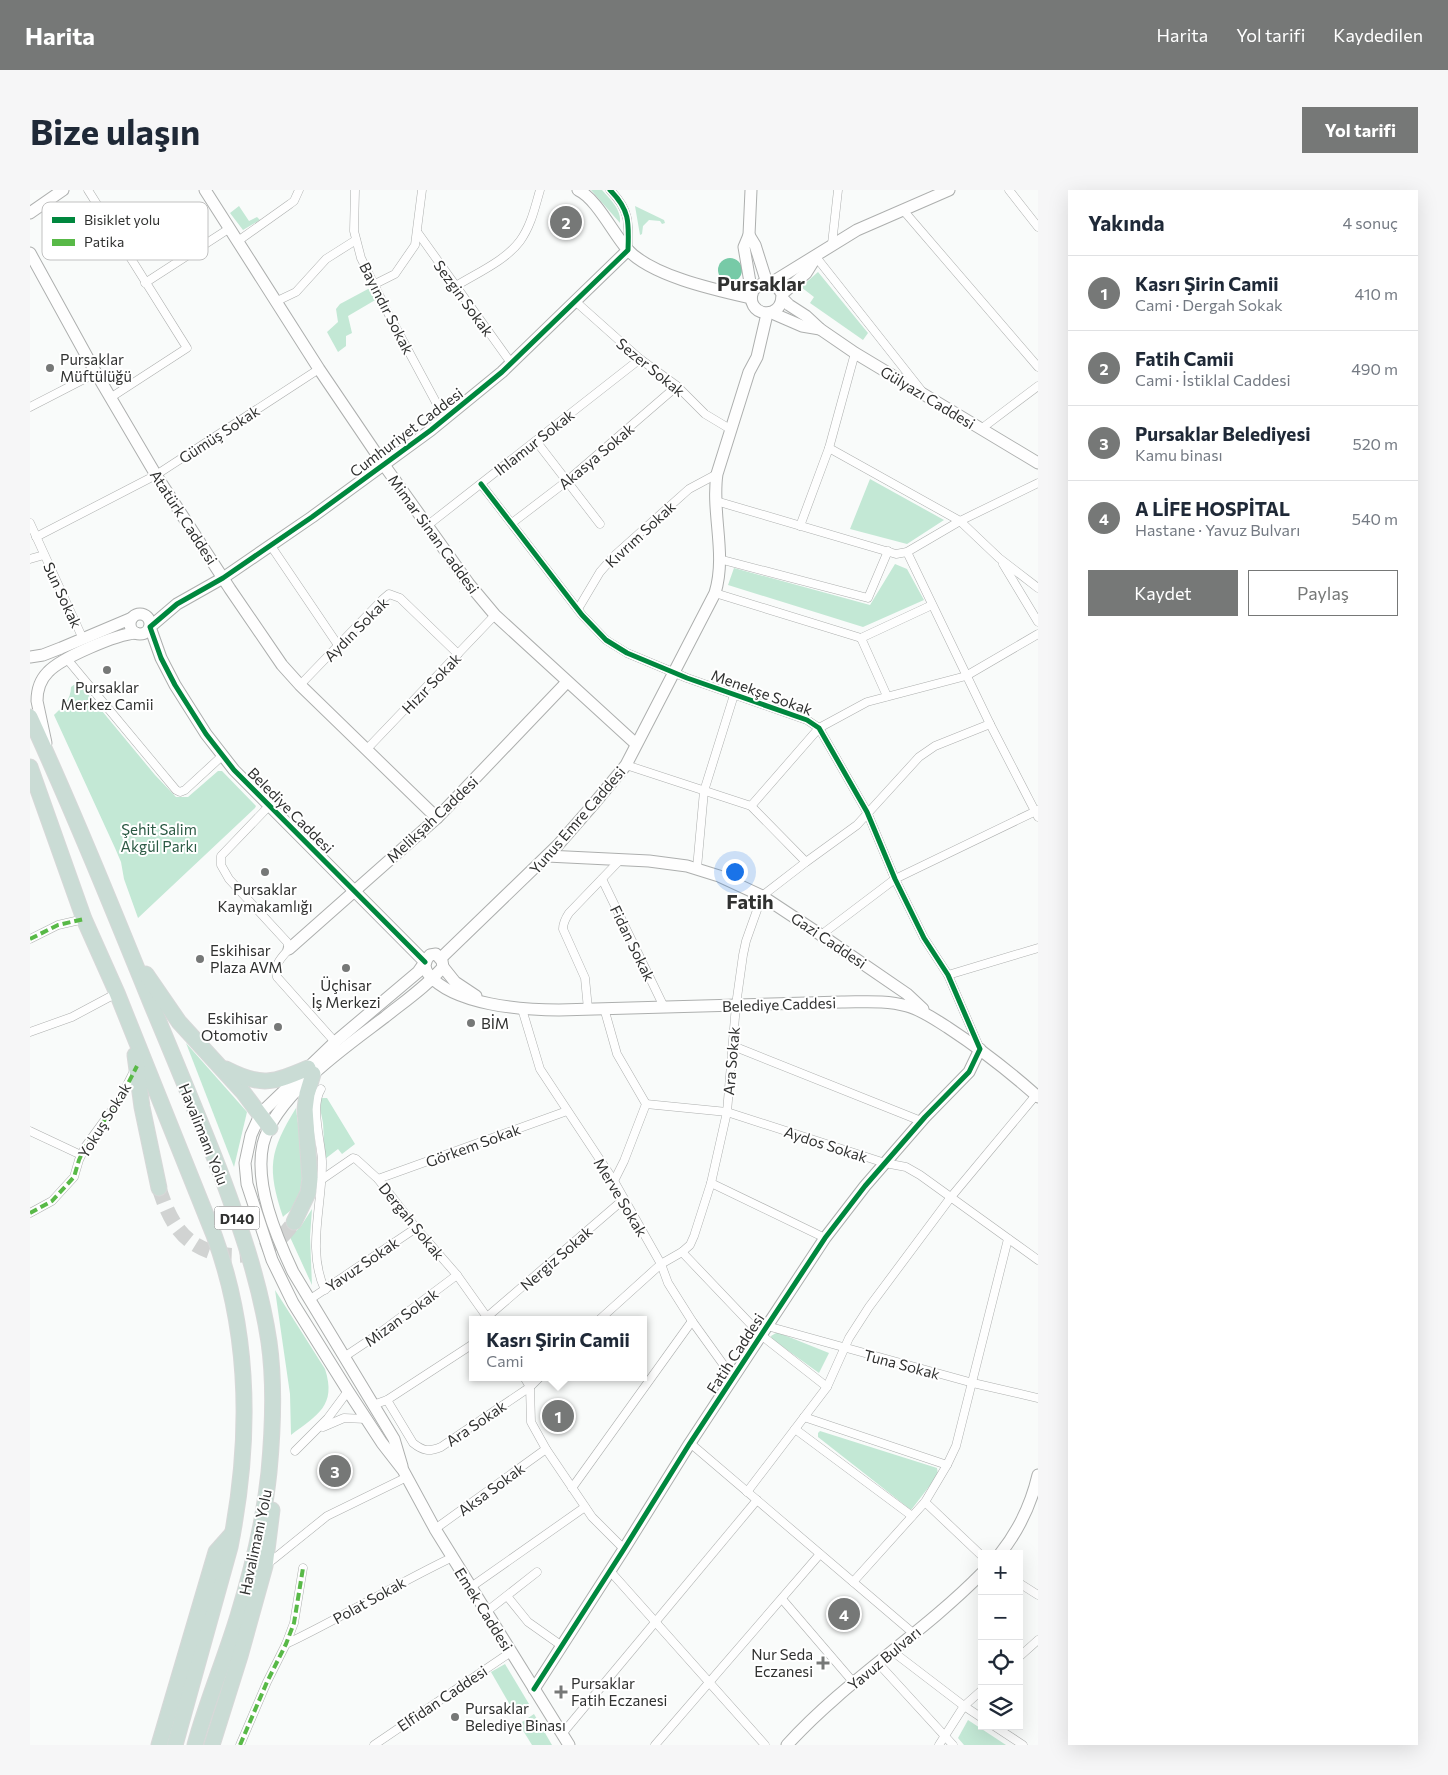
<!DOCTYPE html>
<html lang="tr">
<head>
<meta charset="utf-8">
<style>
  body { margin:0; font-family:Commissioner,sans-serif; background:#f6f6f7; color:#1f2937 }
  .controls { position:absolute; right:15px; bottom:15px; display:grid; overflow:hidden; border-radius:0px; box-shadow:0 5px 20px #0002 }
  .controls button { width:45px; height:45px; display:grid; place-items:center; padding:0; border:0; border-bottom:1px solid #e0e1e3; background:#fff; color:#1f2937; font:25px sans-serif }
  .you { position:absolute; left:704px; top:681px; width:18px; height:18px; margin:-12px; border:4px solid #fff; border-radius:50%; background:#1a73e8; box-shadow:0 0 0 8px #1a73e833 }
  .badge { display:grid; place-items:center; width:32px; height:32px; border-radius:50%; background:#767877; color:#fff; font-size:16px; font-weight:700 }
  .pin { position:absolute; translate:-50% -50%; border:2px solid #fff; box-shadow:0 1px 5px #0006 }
  .popup { position:absolute; left:439px; top:1126px; width:178px; height:65px; box-sizing:border-box; display:grid; place-content:center; border-radius:0px; background:#fff; filter:drop-shadow(0 1px 4px #0005); font-size:16px; white-space:nowrap; color:#747a83 }
  .popup b { font-size:19px; color:#1f2937 }
  .popup::after { content:''; position:absolute; left:50%; top:100%; margin-left:-10px; border:10px solid transparent; border-top-color:#fff }
  .list { margin:0; padding:0; list-style:none }
  h2 { display:flex; justify-content:space-between; align-items:center; height:65px; margin:0; padding:0 20px; font-size:21px }
  h2 small { font-size:16px; font-weight:400; color:#747a83 }
  .list li { display:grid; grid-template-columns:32px 1fr auto; gap:15px; align-items:center; box-sizing:border-box; height:75px; padding:0 20px; border-top:1px solid #e0e1e3 }
  .list b { display:block; font-size:19px; white-space:nowrap }
  .list p { margin:0; font-size:16px; white-space:nowrap; color:#747a83 }
  .list em { font-size:16px; font-style:normal; color:#747a83 }
  .actions { display:flex; gap:10px; padding:15px 20px }
  .actions a { flex:1; padding:11px 0; border:1px solid #767877; border-radius:0px; text-align:center; font-size:18px; color:#767877 }
  .actions .main { background:#767877; color:#fff }
  .icon { flex:none; width:28px; height:28px; fill:none; stroke:currentColor; stroke-width:2; stroke-linecap:round; stroke-linejoin:round }
  .map { position:relative; flex:none; width:1008px; height:1555px; overflow:hidden; border-radius:0px }
  header { display:flex; align-items:center; gap:30px; box-sizing:border-box; height:70px; padding:0 25px; background:#767877; color:#fff }
  header strong { font-size:24px }
  nav { display:flex; gap:28px; margin-inline-start:auto; font-size:18px }
  .intro { display:flex; align-items:center; justify-content:space-between; box-sizing:border-box; height:120px; padding:0 30px }
  h1 { margin:0; font-size:35px }
  .button { padding:12px 22px; border-radius:0px; background:#767877; color:#fff; font-size:18px; font-weight:700 }
  main { display:flex; gap:30px; padding:0 30px }
  aside { flex:1; background:#fff; border-radius:0px; box-shadow:0 5px 20px #0002 }
  .map>svg:first-child { display:block }
  .green { fill:#c3e8d5 }
  .water { fill:#77caa7 }
  .lines { fill:none; stroke-linecap:round; stroke-linejoin:round }
  .highway-tunnel { stroke:#d1d3d2; stroke-width:15; stroke-dasharray:15 8; stroke-linecap:butt }
  .street-casing { stroke:#adafae; stroke-width:9 }
  .secondary-casing { stroke:#adafae; stroke-width:13 }
  .highway-casing { stroke:#d7d8d8; stroke-width:17 }
  .street { stroke:#fefefe; stroke-width:8 }
  .secondary { stroke:#fefefe; stroke-width:11 }
  .highway { stroke:#cadcd5; stroke-width:15 }
  .quiet { stroke:#58b947; stroke-width:4; stroke-dasharray:8 4; stroke-linecap:butt }
  .cycleway-casing { stroke:#fff; stroke-width:8 }
  .cycleway { stroke:#00873e; stroke-width:5 }
  .poi-dot { fill:#767877; stroke:#fff; stroke-width:2 }
  .labels { text-anchor:middle; dominant-baseline:central; stroke-width:4; stroke-linejoin:round; paint-order:stroke }
  .shield { fill:#fff; stroke:#6e6f6e; stroke-width:1 }
  .shield-label { font-size:14px; font-weight:bold; fill:#303130 }
  .street-label { font-size:15px; fill:#303130; stroke:#fff }
  .poi-label { font-size:15px; fill:#303130; stroke:#fff; text-anchor:start }
  .park-label { font-size:15px; fill:#2b5a44; stroke:#fff }
  .district-label { font-size:20px; font-weight:bold; fill:#303130; stroke:#fff }
  .key { fill:#fff; stroke:#c1c1c1; stroke-width:1 }
  .key-label { font-size:14px; fill:#303130 }
</style>
</head>
<body>
<header>
<strong>Harita</strong>
<nav><a>Harita</a><a>Yol tarifi</a><a>Kaydedilen</a></nav>
</header>
<div class="intro"><h1>Bize ulaşın</h1><a class="button">Yol tarifi</a></div>
<main>
<div class="map">
<svg width="1008" height="1555" viewBox="0 0 1008 1555">
  <rect width="100%" height="100%" fill="#f9fbfa"/>
  <g class="green">
    <path d="M561,0H572C580,9 592,20 590,33Z"/>
    <path d="M209,16L219,31L227,27L230,30L213,40L200,23Z"/>
    <path d="M605,16L634,30L635,33L632,34L630,31L619,30L613,36L612,44L610,45Z"/>
    <path d="M788,82L838,143L833,150L780,113L784,107L771,97Z"/>
    <path d="M338,99H343L347,109L318,126L322,143L316,146V156L308,162L297,142L308,132L306,119L310,114Z"/>
    <path d="M840,289L914,330L877,354L820,339Z"/>
    <path d="M865,374L877,379L894,410L833,437L698,395L704,378L840,415Z"/>
    <path d="M48,492L125,585L146,607H158L188,581H192L226,616L225,618L108,728L94,689L91,672L85,658L24,525C33,516 41,510 41,497Z"/>
    <path d="M156,853L217,922L204,977Z"/>
    <path d="M288,908H297L325,954L312,964L308,959L295,969L293,933Z"/>
    <path d="M266,918C269,945 280,992 264,1016C262,1020 256,1024 253,1027C237,978 239,962 266,918Z"/>
    <path d="M282,1019L280,1047L282,1095L260,1047L271,1036Z"/>
    <path d="M245,1100L295,1179C307,1216 287,1225 261,1245L260,1204Z"/>
    <path d="M746,1143H749L799,1163L789,1183L742,1149L741,1146Z"/>
    <path d="M790,1241L907,1278L908,1285L881,1320L788,1247V1243Z"/>
    <path d="M475,1474L499,1514L484,1522L461,1482Z"/>
    <path d="M504,1524L522,1555H502L489,1534Z"/>
    <path d="M938,1530L976,1555H934L928,1548Z"/>
  </g>
  <circle class="water" cx="700" cy="80" r="12"/>
  <g class="lines">
    <path class="highway-tunnel" d="M129,998C134,1013 139,1027 149,1040C170,1067 214,1074 243,1054C252,1048 258,1040 264,1032"/>
    <defs>
      <g id="street">
        <path d="M58,0L157,158L80,208"/>
        <path d="M325,0L324,41L331,68L358,123L415,229"/>
        <path d="M580,0C600,20 599,33 598,60"/>
        <path d="M979,0L1008,37"/>
        <path d="M873,20L1008,177"/>
        <path d="M388,43L481,173"/>
        <path d="M208,51L260,14L264,11L269,0"/>
        <path d="M802,54L808,0"/>
        <path d="M786,67L891,200"/>
        <path d="M115,93L200,38"/>
        <path d="M345,94L365,84L385,55L392,0"/>
        <path d="M426,96C447,83 475,71 490,51C501,36 505,17 510,0"/>
        <path d="M545,111L610,169L647,196L675,224L700,239"/>
        <path d="M245,112L266,102L296,69L326,50"/>
        <path d="M0,217L66,183"/>
        <path d="M951,239L1008,196"/>
        <path d="M506,251L570,334"/>
        <path d="M799,258L930,331L969,368L1008,398"/>
        <path d="M451,294L552,425L576,450L597,463L657,488L777,530L789,538L837,622L865,689L894,748L918,785L950,859"/>
        <path d="M686,311L866,364L877,362L930,331L1008,293"/>
        <path d="M0,333L53,449"/>
        <path d="M482,333L537,291L647,196"/>
        <path d="M398,335L610,169"/>
        <path d="M770,336L799,258L825,163"/>
        <path d="M6,347L126,285L289,179"/>
        <path d="M241,356L308,455"/>
        <path d="M877,362L960,534L1008,627"/>
        <path d="M0,369L14,365"/>
        <path d="M689,369L838,408L858,361"/>
        <path d="M973,374L1008,432"/>
        <path d="M685,403L831,448L902,415"/>
        <path d="M548,419L570,382L585,365L659,299L687,284"/>
        <path d="M831,448L857,506"/>
        <path d="M37,469L146,600L150,602L155,600L192,566"/>
        <path d="M270,495L352,410L359,404L370,408L428,464"/>
        <path d="M336,560L465,425"/>
        <path d="M596,575L721,616L776,672"/>
        <path d="M239,616L191,666V675L199,689L257,752L259,759C252,767 243,775 247,787L305,852"/>
        <path d="M721,616L789,538L837,512L936,486L1008,444"/>
        <path d="M667,678L674,601L704,505"/>
        <path d="M572,689L634,817"/>
        <path d="M791,745L865,689L1008,620"/>
        <path d="M0,749L28,735L54,729"/>
        <path d="M918,785L1008,758"/>
        <path d="M574,818L587,864L616,914L594,971L584,991"/>
        <path d="M492,819L510,879L584,991L631,1074L638,1093L662,1131L703,1188"/>
        <path d="M558,819L555,788L533,739C533,733 535,729 539,723L590,670"/>
        <path d="M0,842L42,827L87,803"/>
        <path d="M703,856L891,931"/>
        <path d="M291,899C280,916 291,951 292,971C293,1013 276,1060 295,1100"/>
        <path d="M616,914L697,922L855,973L876,977L890,985L1008,1070"/>
        <path d="M0,941L51,965"/>
        <path d="M348,989L537,921"/>
        <path d="M291,990L323,968L326,969L348,989L386,1038L427,1085L459,1130"/>
        <path d="M681,993L795,1048"/>
        <path d="M0,1023L22,1011L44,987L49,970L55,957L90,909L105,879"/>
        <path d="M652,1062L731,1145L797,1197"/>
        <path d="M279,1110L386,1038"/>
        <path d="M457,1127L594,1009"/>
        <path d="M569,1130L631,1074L652,1062L660,1055L664,1046L681,993L697,922L706,815L713,765L716,751L732,706L776,672L827,635L889,567L905,556L960,534"/>
        <path d="M737,1136L943,1193L1008,1208"/>
        <path d="M314,1167L347,1145L427,1085"/>
        <path d="M494,1187L500,1197L501,1232L516,1259L562,1327L594,1359"/>
        <path d="M357,1210L383,1253C393,1261 399,1262 411,1257L500,1197L510,1187"/>
        <path d="M343,1215L357,1210L443,1154"/>
        <path d="M774,1227L917,1275"/>
        <path d="M293,1237L314,1228L336,1229"/>
        <path d="M765,1239L882,1326"/>
        <path d="M660,1253L883,1443"/>
        <path d="M265,1261L298,1228L318,1201"/>
        <path d="M542,1298L662,1131"/>
        <path d="M717,1302L797,1197L819,1148L839,1117L921,1007L1006,905"/>
        <path d="M895,1312L952,1366"/>
        <path d="M405,1339L516,1259"/>
        <path d="M235,1376L297,1326L377,1287"/>
        <path d="M580,1381L735,1555"/>
        <path d="M823,1392L895,1312L917,1275L926,1256L978,1049"/>
        <path d="M989,1393L1008,1405"/>
        <path d="M441,1397L555,1317"/>
        <path d="M477,1406L498,1432L532,1456"/>
        <path d="M752,1409L824,1493"/>
        <path d="M456,1422L507,1382"/>
        <path d="M256,1454C313,1427 366,1394 423,1367"/>
        <path d="M862,1461L934,1516L952,1528"/>
        <path d="M989,1467L1008,1450"/>
        <path d="M848,1473L923,1555"/>
        <path d="M964,1536L993,1555"/>
        <path d="M532,1544L727,1310"/>
        <path d="M210,1555L237,1492L256,1454L264,1433L273,1378"/>
        <path d="M344,1555L481,1462"/>
        <path d="M625,1555L790,1364"/>
        <path d="M909,1555L934,1516L952,1500"/>
      </g>
      <g id="secondary">
        <path d="M175,0L289,179L354,275L439,394L465,425L606,554"/>
        <path d="M548,0C566,8 583,43 597,59C621,86 686,100 721,108"/>
        <path d="M721,0L719,45L714,57L722,104"/>
        <path d="M0,23L33,0"/>
        <path d="M719,45L725,55L737,93"/>
        <path d="M0,63L66,183L126,285L200,399L252,475L270,495L407,628"/>
        <path d="M741,93L827,40L919,0"/>
        <path d="M752,104C748,96 742,92 733,93L723,100C713,126 753,133 752,104L776,83L786,67"/>
        <path d="M752,108L759,115L776,126L790,139L825,163L1008,273"/>
        <path d="M742,123L772,136L790,139"/>
        <circle cx="110" cy="434" r="10"/>
        <path d="M0,467L13,465L31,458L102,428"/>
        <path d="M16,553L7,511C7,501 10,490 18,482C31,468 87,444 106,443"/>
        <path d="M517,666L619,671L657,676L689,686L732,706L791,745L877,804L893,819"/>
        <path d="M259,759L407,628L537,492"/>
        <path d="M411,768L528,655L562,616L596,575L685,403C697,364 681,323 687,284L719,182L727,167L737,124"/>
        <path d="M413,777L425,792L446,806"/>
        <path d="M372,1276L364,1249L263,1082C246,1046 224,994 233,954C245,905 317,856 355,827C375,811 397,796 413,777L412,771L406,764L400,765C394,771 393,778 399,785C425,815 492,820 529,820L812,812C834,812 856,810 877,816C892,820 904,829 917,837C949,858 979,881 1008,907"/>
        <path d="M970,1364C989,1340 1001,1315 1008,1285"/>
        <path d="M504,1499L594,1359L660,1253L795,1048L835,996L895,927L939,882L950,859"/>
        <path d="M539,1555L405,1339L373,1280L352,1253L318,1201L263,1113L242,1070L217,994L215,973L221,945L231,923L305,852L388,782L395,772L204,580L176,544L145,495L131,468L120,437L147,414L193,388L282,327L401,240L472,182L598,60"/>
        <path d="M757,1555C815,1491 891,1445 952,1383"/>
      </g>
      <g id="highway">
        <path d="M0,527C43,621 82,717 121,813C144,868 167,923 189,979C210,1035 230,1092 239,1152C245,1194 243,1239 239,1282C234,1330 222,1380 208,1426C195,1469 177,1511 165,1555"/>
        <path d="M0,577L54,729L87,803L184,1045C221,1146 221,1252 200,1357L145,1555"/>
        <path d="M116,784L149,832L213,902L240,938"/>
        <path d="M105,865L112,917L129,998"/>
        <path d="M196,879C231,897 243,893 278,878"/>
        <path d="M264,1032L278,1003L280,989L275,919L277,904L283,884"/>
        <path d="M129,1555L186,1362L202,1344"/>
        <path d="M182,1555L210,1466L235,1376L242,1320"/>
      </g>
    </defs>
    <use href="#street" class="street-casing"/>
    <use href="#secondary" class="secondary-casing"/>
    <use href="#highway" class="highway-casing"/>
    <use href="#street" class="street"/>
    <use href="#secondary" class="secondary"/>
    <use href="#highway" class="highway"/>
    <g class="quiet">
      <path d="M0,749L28,735L54,729"/>
      <path d="M0,1023L22,1011L44,987L49,970L55,957L90,909L107,876"/>
      <path d="M210,1555L237,1492L256,1454L264,1433L273,1378"/>
    </g>
    <defs>
      <g id="cycleway">
        <path d="M451,294L552,425L576,450L597,463L657,488L777,530L789,538L837,622L865,689L894,748L918,785L950,859L939,882L895,927L835,996L795,1048L660,1253L594,1359L504,1499"/>
        <path d="M395,772L204,580L176,544L145,495L131,468L120,437L147,414L193,388L282,327L401,240L472,182L598,60C599,33 600,20 580,0"/>
      </g>
    </defs>
    <use href="#cycleway" class="cycleway-casing"/>
    <use href="#cycleway" class="cycleway"/>
  </g>
  <g class="poi-dot">
    <circle cx="20" cy="178" r="5"/>
    <circle cx="77" cy="480" r="5"/>
    <circle cx="235" cy="682" r="5"/>
    <circle cx="170" cy="769" r="5"/>
    <circle cx="316" cy="778" r="5"/>
    <circle cx="441" cy="833" r="5"/>
    <circle cx="248" cy="837" r="5"/>
    <path d="M790.5 1465.5h5v5h5v5h-5v5h-5v-5h-5v-5h5z"/>
    <path d="M528.5 1494.5h5v5h5v5h-5v5h-5v-5h-5v-5h5z"/>
    <circle cx="425" cy="1527" r="5"/>
  </g>
  <g class="labels">
    <rect class="shield" x="184.5" y="1016.5" width="45" height="23" rx="4"/>
    <g class="shield-label">
      <text x="207" y="1028">D140</text>
    </g>
    <g class="street-label">
      <text transform="translate(434 108) rotate(54)">Sezgin Sokak</text>
      <text transform="translate(357 118) rotate(63)">Bayındır Sokak</text>
      <text transform="translate(621 177) rotate(39)">Sezer Sokak</text>
      <text transform="translate(898 207) rotate(31)">Gülyazı Caddesi</text>
      <text transform="translate(376 242) rotate(-37)">Cumhuriyet Caddesi</text>
      <text transform="translate(189 244) rotate(-33)">Gümüş Sokak</text>
      <text transform="translate(504 252) rotate(-38)">Ihlamur Sokak</text>
      <text transform="translate(566 266) rotate(-40)">Akasya Sokak</text>
      <text transform="translate(154 327) rotate(57)">Atatürk Caddesi</text>
      <text transform="translate(404 344) rotate(54)">Mimar Sinan Caddesi</text>
      <text transform="translate(610 344) rotate(-43)">Kıvrım Sokak</text>
      <text transform="translate(33 405) rotate(65)">Sun Sokak</text>
      <text transform="translate(326 439) rotate(-45)">Aydın Sokak</text>
      <text transform="translate(401 493) rotate(-46)">Hızır Sokak</text>
      <text transform="translate(732 502) rotate(20)">Menekşe Sokak</text>
      <text transform="translate(261 620) rotate(45)">Belediye Caddesi</text>
      <text transform="translate(402 629) rotate(-43)">Melikşah Caddesi</text>
      <text transform="translate(547 630) rotate(-49)">Yunus Emre Caddesi</text>
      <text transform="translate(799 750) rotate(34)">Gazi Caddesi</text>
      <text transform="translate(603 753) rotate(64)">Fidan Sokak</text>
      <text transform="translate(749 814) rotate(-2)">Belediye Caddesi</text>
      <text transform="translate(701 871) rotate(-85)">Ara Sokak</text>
      <text transform="translate(74 930) rotate(-58)">Yokuş Sokak</text>
      <text transform="translate(174 944) rotate(68)">Havalimanı Yolu</text>
      <text transform="translate(796 954) rotate(18)">Aydos Sokak</text>
      <text transform="translate(443 955) rotate(-20)">Görkem Sokak</text>
      <text transform="translate(591 1007) rotate(59)">Merve Sokak</text>
      <text transform="translate(382 1031) rotate(51)">Dergah Sokak</text>
      <text transform="translate(526 1068) rotate(-41)">Nergiz Sokak</text>
      <text transform="translate(332 1074) rotate(-34)">Yavuz Sokak</text>
      <text transform="translate(371 1127) rotate(-36)">Mizan Sokak</text>
      <text transform="translate(705 1163) rotate(-57)">Fatih Caddesi</text>
      <text transform="translate(872 1174) rotate(15)">Tuna Sokak</text>
      <text transform="translate(446 1233) rotate(-34)">Ara Sokak</text>
      <text transform="translate(461 1299) rotate(-36)">Aksa Sokak</text>
      <text transform="translate(225 1352) rotate(-78)">Havalimanı Yolu</text>
      <text transform="translate(339 1410) rotate(-29)">Polat Sokak</text>
      <text transform="translate(454 1419) rotate(58)">Emek Caddesi</text>
      <text transform="translate(854 1468) rotate(-40)">Yavuz Bulvarı</text>
      <text transform="translate(412 1508) rotate(-34)">Elfidan Caddesi</text>
    </g>
    <g class="poi-label">
      <text x="30" y="169">Pursaklar<tspan x="30" dy="17">Müftülüğü</tspan></text>
      <text x="77" y="497" text-anchor="middle">Pursaklar<tspan x="77" dy="17">Merkez Camii</tspan></text>
      <text x="235" y="699" text-anchor="middle">Pursaklar<tspan x="235" dy="17">Kaymakamlığı</tspan></text>
      <text x="180" y="760">Eskihisar<tspan x="180" dy="17">Plaza AVM</tspan></text>
      <text x="316" y="795" text-anchor="middle">Üçhisar<tspan x="316" dy="17">İş Merkezi</tspan></text>
      <text x="238" y="828" text-anchor="end">Eskihisar<tspan x="238" dy="17">Otomotiv</tspan></text>
      <text x="451" y="833">BİM</text>
      <text x="783" y="1464" text-anchor="end">Nur Seda<tspan x="783" dy="17">Eczanesi</tspan></text>
      <text x="541" y="1493">Pursaklar<tspan x="541" dy="17">Fatih Eczanesi</tspan></text>
      <text x="435" y="1518">Pursaklar<tspan x="435" dy="17">Belediye Binası</tspan></text>
    </g>
    <g class="park-label">
      <text x="129" y="639">Şehit Salim<tspan x="129" dy="17">Akgül Parkı</tspan></text>
    </g>
    <g class="district-label">
      <text x="731" y="93">Pursaklar</text>
      <text x="720" y="711">Fatih</text>
    </g>
  </g>
  <rect x="12" y="12" width="166" height="58" rx="8" class="key"/>
  <rect x="22" y="27" width="23" height="6" fill="#00873e"/>
  <rect x="22" y="49" width="23" height="7" fill="#58b947"/>
  <g class="key-label">
    <text x="54" y="35">Bisiklet yolu</text>
    <text x="54" y="57">Patika</text>
  </g>
</svg>
<div class="controls">
<button>+</button>
<button>−</button>
<button><svg class="icon" aria-label="locate" viewBox="0 0 24 24"><circle cx="12" cy="12" r="6"/><path d="M12 2v4M12 18v4M2 12h4M18 12h4"/></svg></button>
<button><svg class="icon" aria-label="layers" viewBox="0 0 24 24"><path d="M12 4l9 5-9 5-9-5zM3 14l9 5 9-5"/></svg></button>
</div>
<div class="you"></div>
<div class="pin badge" style="left:528px;top:1226px">1</div>
<div class="popup"><b>Kasrı Şirin Camii</b>Cami</div>
<div class="pin badge" style="left:536px;top:32px">2</div>
<div class="pin badge" style="left:305px;top:1281px">3</div>
<div class="pin badge" style="left:814px;top:1424px">4</div>
</div>
<aside>
<h2>Yakında<small>4 sonuç</small></h2>
<ul class="list">
<li><span class="badge">1</span><div><b>Kasrı Şirin Camii</b><p>Cami · Dergah Sokak</p></div><em>410 m</em></li>
<li><span class="badge">2</span><div><b>Fatih Camii</b><p>Cami · İstiklal Caddesi</p></div><em>490 m</em></li>
<li><span class="badge">3</span><div><b>Pursaklar Belediyesi</b><p>Kamu binası</p></div><em>520 m</em></li>
<li><span class="badge">4</span><div><b>A LİFE HOSPİTAL</b><p>Hastane · Yavuz Bulvarı</p></div><em>540 m</em></li>
</ul>
<div class="actions"><a class="main">Kaydet</a><a>Paylaş</a></div>
</aside>
</main>
</body>
</html>
